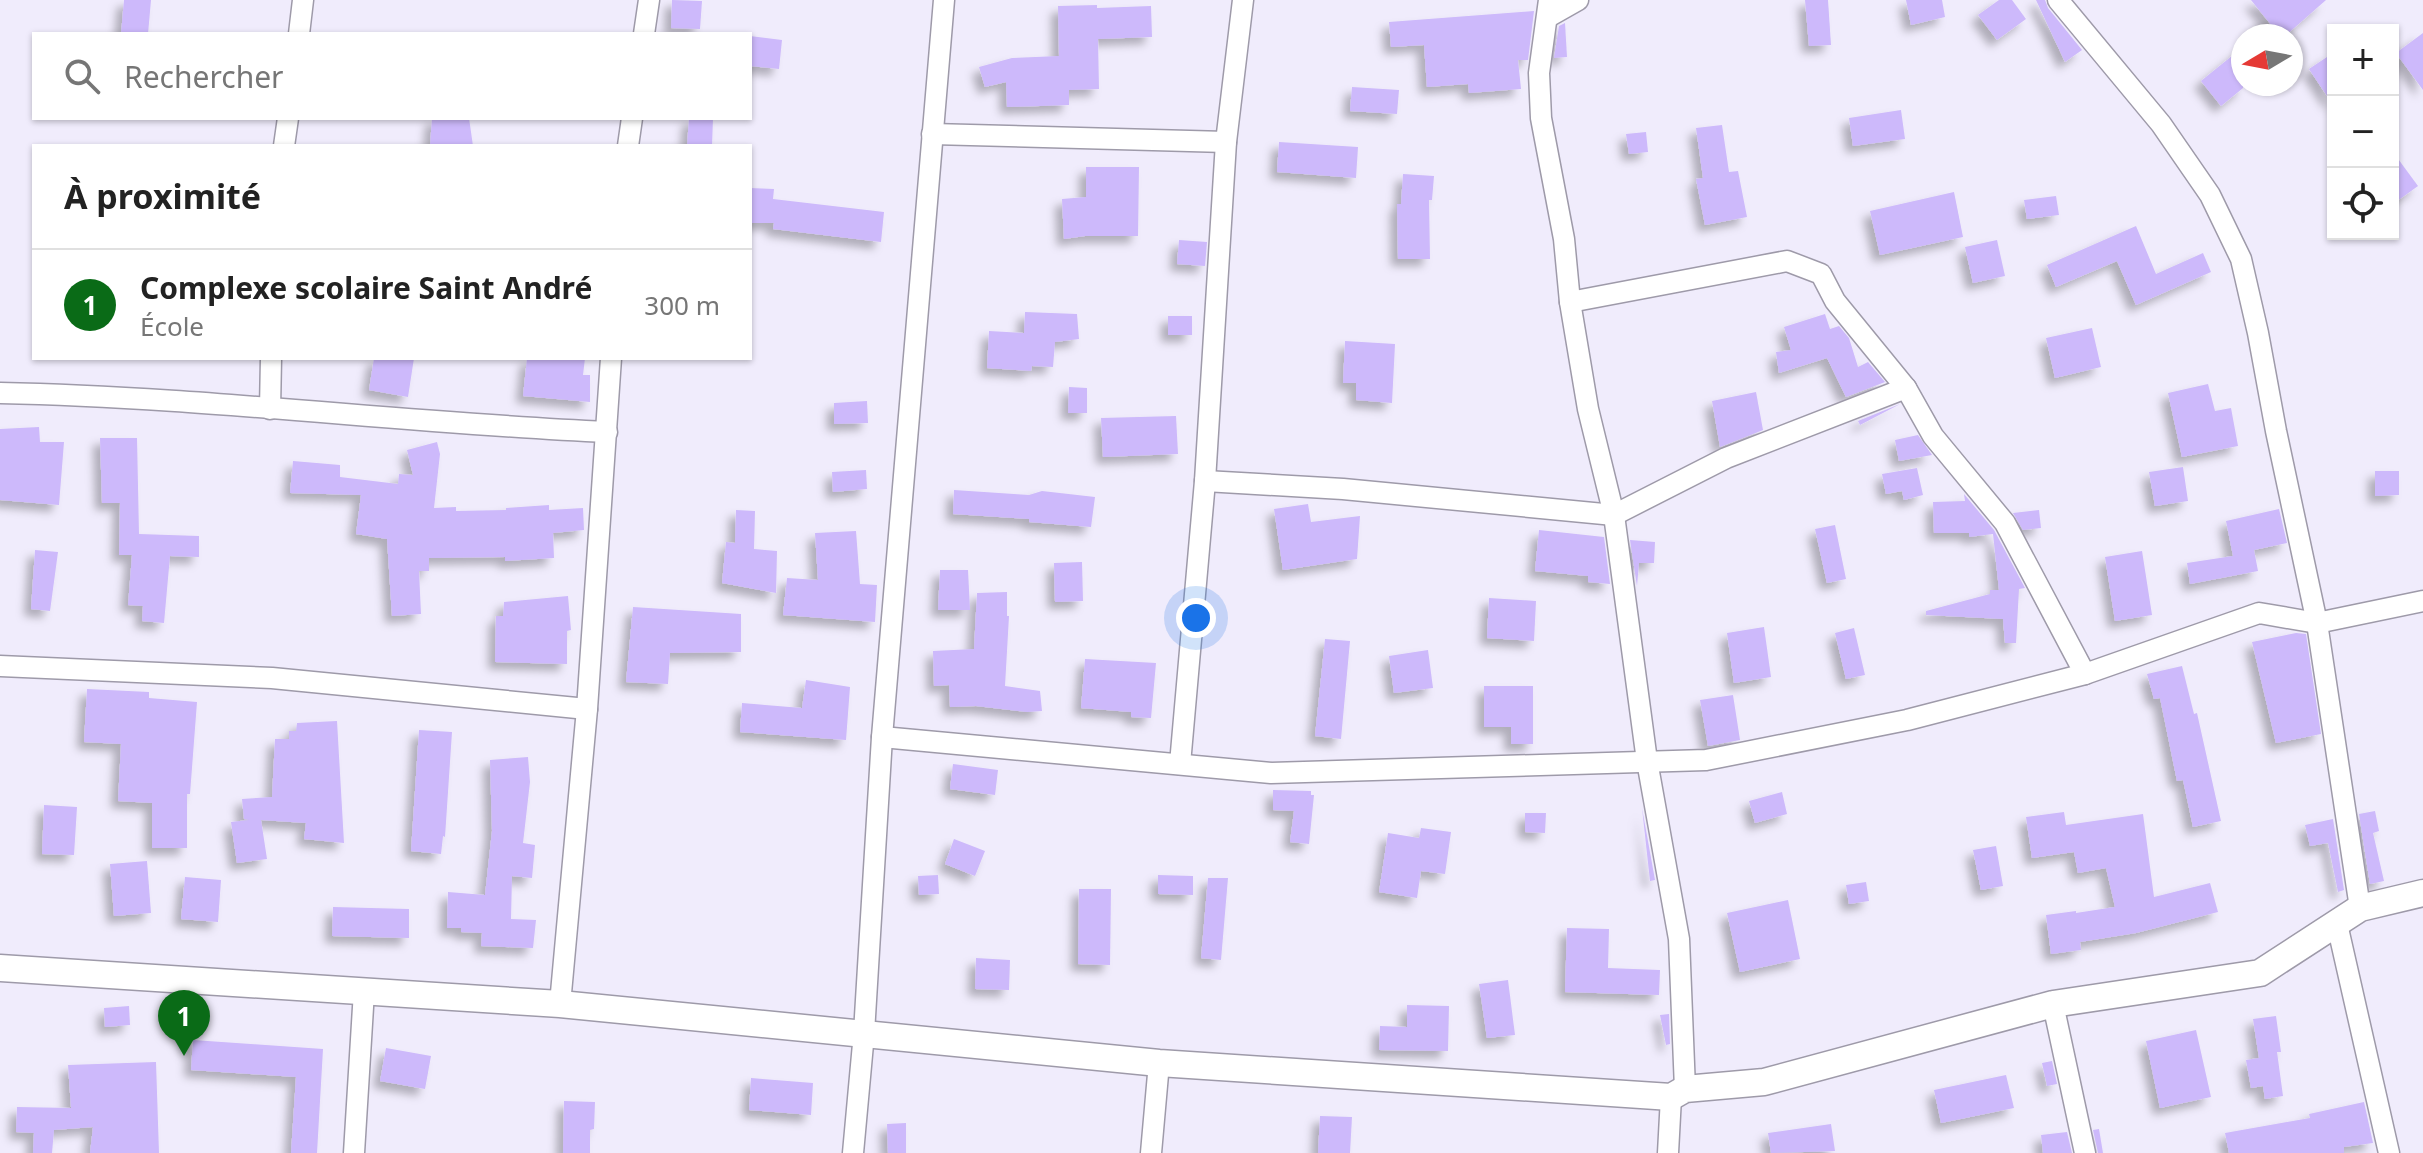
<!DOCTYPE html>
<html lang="fr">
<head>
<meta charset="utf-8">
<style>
  body { margin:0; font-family:"Noto Sans",sans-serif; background:#f2f2f2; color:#222 }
  .controls { position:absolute; right:24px; top:24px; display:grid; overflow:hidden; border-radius:0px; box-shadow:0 2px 6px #0004 }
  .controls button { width:72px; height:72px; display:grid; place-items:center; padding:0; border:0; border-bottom:2px solid #e0e0e0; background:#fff; color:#222; font:40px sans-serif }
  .compass { position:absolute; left:2231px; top:24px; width:72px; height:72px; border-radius:50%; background:#fff; box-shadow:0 2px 6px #0004; rotate:260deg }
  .you { position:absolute; left:1196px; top:618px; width:28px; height:28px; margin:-20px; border:6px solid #fff; border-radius:50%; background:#1a73e8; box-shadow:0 0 0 12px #1a73e833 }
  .badge { display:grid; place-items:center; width:52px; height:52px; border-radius:50%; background:#0a6b17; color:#fff; font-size:26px; font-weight:700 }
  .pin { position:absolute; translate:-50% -66px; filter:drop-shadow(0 2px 4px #0008) }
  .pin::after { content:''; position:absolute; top:42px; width:28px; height:24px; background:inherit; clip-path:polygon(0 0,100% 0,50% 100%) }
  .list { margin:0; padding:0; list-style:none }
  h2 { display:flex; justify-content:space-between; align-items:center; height:104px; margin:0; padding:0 32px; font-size:34px }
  h2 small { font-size:26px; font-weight:400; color:#767676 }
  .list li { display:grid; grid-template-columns:52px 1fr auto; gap:24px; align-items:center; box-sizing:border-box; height:112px; padding:0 32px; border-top:2px solid #e0e0e0 }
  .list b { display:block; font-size:30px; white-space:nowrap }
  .list p { margin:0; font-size:26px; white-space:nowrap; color:#767676 }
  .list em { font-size:26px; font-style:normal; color:#767676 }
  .icon { flex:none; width:44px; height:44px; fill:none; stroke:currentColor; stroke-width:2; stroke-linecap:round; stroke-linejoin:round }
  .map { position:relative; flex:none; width:2423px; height:1153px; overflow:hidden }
  .search { position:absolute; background:#fff; box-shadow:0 2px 6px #0004; left:32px; top:32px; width:720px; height:88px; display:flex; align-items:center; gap:20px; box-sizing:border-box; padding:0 28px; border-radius:0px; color:#767676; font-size:30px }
  .panel { position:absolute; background:#fff; box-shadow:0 2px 6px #0004; left:32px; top:144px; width:720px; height:216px; border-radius:0px }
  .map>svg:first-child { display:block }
  .building { fill:#cdb9fb; filter:url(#shadow) }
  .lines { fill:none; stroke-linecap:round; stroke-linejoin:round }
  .minor-casing { stroke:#9e9aa9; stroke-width:23 }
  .tertiary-casing { stroke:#9e9aa9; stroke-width:29 }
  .minor { stroke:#fff; stroke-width:20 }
  .tertiary { stroke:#fff; stroke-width:26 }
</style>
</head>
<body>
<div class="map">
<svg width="2423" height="1153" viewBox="0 0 2423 1153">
  <defs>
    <filter id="shadow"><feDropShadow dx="-7" dy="7" stdDeviation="4" flood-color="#0004"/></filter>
  </defs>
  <rect width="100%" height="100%" fill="#f0ecfc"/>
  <g class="building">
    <path d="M124,0H151L148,34H121Z"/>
    <path d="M672,0L702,1L700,29L671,28Z"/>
    <path d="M1805,0H1828L1831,45L1809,46Z"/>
    <path d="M1906,0H1942L1945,17L1911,25Z"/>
    <path d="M1999,0H2012L2026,19L1997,40L1978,15Z"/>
    <path d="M2036,0H2045L2048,8L2082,50L2065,62Z"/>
    <path d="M2251,0H2326L2285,36H2280Z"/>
    <path d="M1097,5V8L1151,6L1152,37L1098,39L1099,89L1069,90V105L1007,107L1006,82L985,87L979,67L1012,58L1059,56L1058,6Z"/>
    <path d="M1534,11L1528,60H1518L1521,89L1469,93L1468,84L1427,87L1424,45L1391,47L1389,22Z"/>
    <path d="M1565,23L1567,57L1554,58L1559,26Z"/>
    <path d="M2423,33V90L2396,53Z"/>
    <path d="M750,36L782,40L779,69L750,66Z"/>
    <path d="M2243,47V88L2221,106L2201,81Z"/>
    <path d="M2333,53V105L2309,69Z"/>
    <path d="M1352,87L1399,90L1397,114L1350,111Z"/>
    <path d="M1901,110L1905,139L1853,146L1849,118Z"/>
    <path d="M432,118H469L473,146H430Z"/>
    <path d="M689,118H713L712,146H687Z"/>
    <path d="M1722,125L1729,172L1738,171L1747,217L1705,225L1696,179L1703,178L1696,128Z"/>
    <path d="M1646,132L1648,152L1629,154L1626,134Z"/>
    <path d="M1279,142L1358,147L1356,178L1277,172Z"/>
    <path d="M2393,152L2418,186L2393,204Z"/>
    <path d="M1086,167H1139L1138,236H1085L1064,239L1062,199L1086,197Z"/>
    <path d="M1403,174L1434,176L1432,200H1429L1430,259H1398L1397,204H1401Z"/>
    <path d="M750,188L774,189L773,199L884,212L881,242L773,229L774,223H750Z"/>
    <path d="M1954,192L1963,237L1880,255L1870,211Z"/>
    <path d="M2056,196L2059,215L2027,219L2024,200Z"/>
    <path d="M2136,226L2156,274L2203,253L2211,272L2136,305L2117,261L2056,287L2047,265Z"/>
    <path d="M1179,240L1207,242L1205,266L1177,264Z"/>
    <path d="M1997,240L2005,276L1973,283L1965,247Z"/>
    <path d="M1025,312L1077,314L1079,339L1055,342L1053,367L1032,366L1031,371L987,368L989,331L1024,333Z"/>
    <path d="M1825,314L1830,329L1839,326L1849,338L1858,367L1868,362L1885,382L1846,397L1827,358L1779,373L1776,352L1791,350L1784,327Z"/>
    <rect x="1168" y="316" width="24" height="19"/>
    <path d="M2092,328L2101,367L2055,378L2046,338Z"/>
    <path d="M1345,341L1395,344L1392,403L1356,400V383H1343Z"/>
    <path d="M374,358H414L408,397L369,390Z"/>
    <path d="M527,358H585L583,375H590V402L523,396Z"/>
    <path d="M2208,384L2215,411L2231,408L2238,446L2182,457L2168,393Z"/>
    <path d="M1069,387L1087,388V413H1068Z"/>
    <path d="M1756,392L1763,430L1720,447L1712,401Z"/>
    <path d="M867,401L868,423L834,424V403Z"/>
    <path d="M1900,404L1860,425L1858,421Z"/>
    <path d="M1176,416L1178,454L1103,457L1101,418Z"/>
    <path d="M39,427L40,442H64L59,505L0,500V429Z"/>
    <path d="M1918,435L1932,455L1899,461L1895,440Z"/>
    <path d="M100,438H137L139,534L199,536V557L170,556L164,623L142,621L143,606L128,605L132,555H119L120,503H102Z"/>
    <path d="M437,442L440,454L434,508L456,507V511L506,510V508L549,505V510L583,508L584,530L553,533L554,558L505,561V557L429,558V571H419L421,614L392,616L387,539L356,534L361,495L290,493L293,461L340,465V477L398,484L399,474L413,475L407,450Z"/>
    <path d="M2183,467L2188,501L2155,506L2149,472Z"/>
    <path d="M1917,468L1923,495L1904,500L1902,491L1886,494L1882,474Z"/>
    <path d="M866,470L867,489L833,492L832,472Z"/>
    <path d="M2375,471H2399V495L2375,496Z"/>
    <path d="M954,490L1029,495L1042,491L1095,497L1091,527L1029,522V519L953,514Z"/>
    <path d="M1964,494L1994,530L2025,588L2019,589L2016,643H2005L2003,619L1926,615V611L1990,594V590H1999L1993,534L1969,537V533H1934L1933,502L1965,501Z"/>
    <path d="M1308,504L1311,522L1360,516L1357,559L1283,570L1274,509Z"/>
    <path d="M2279,509L2287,543L2254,550L2258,571L2190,584L2187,563L2233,556L2226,521Z"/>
    <path d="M736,510L755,511L754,549L777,551L776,593L722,583L726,542L735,543Z"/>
    <path d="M2039,510L2041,528L2023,530L2013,513Z"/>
    <path d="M1835,525L1846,579L1827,583L1815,529Z"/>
    <path d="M1539,530L1604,537L1610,584L1588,582V576L1535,571Z"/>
    <path d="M856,531L860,584L877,585L875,622L783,615L787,578L818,580L815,533Z"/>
    <path d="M1630,540L1655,542L1654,563H1639L1637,586Z"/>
    <path d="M35,550L58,552L50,611L31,609Z"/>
    <path d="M2142,551L2152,615L2115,621L2105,557Z"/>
    <path d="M1082,562L1083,601L1055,602L1054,563Z"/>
    <path d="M940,570H968L970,610H938Z"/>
    <path d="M1007,592V616H1009L1005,686L1040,691L1042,711L1027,712L976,706L950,707L949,685L934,686L933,651L974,649L977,593Z"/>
    <path d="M568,596L571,630L567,631V664L495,662L496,616H503L504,602Z"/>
    <path d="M1489,598L1536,601L1534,641L1487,638Z"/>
    <path d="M633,607L741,614V652L670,653L668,684L626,682Z"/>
    <path d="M1764,627L1771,677L1734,683L1727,633Z"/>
    <path d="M1854,628L1865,675L1846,679L1835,633Z"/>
    <path d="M2296,633L2306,634L2321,734L2276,743L2252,642Z"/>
    <path d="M1325,639L1350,641L1341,739L1315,736Z"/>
    <path d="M1428,650L1433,688L1394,693L1389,656Z"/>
    <path d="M1085,659L1156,663L1151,718L1131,717V712L1081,708Z"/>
    <path d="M2182,666L2194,714L2197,713L2221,821L2193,827L2183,780L2177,781L2160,698L2154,699L2147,674Z"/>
    <path d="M806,680L850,687L846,740L740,732L742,703L802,708Z"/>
    <path d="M1484,686H1533V744H1511V727H1484Z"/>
    <path d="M87,689L149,692V698L197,702L190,794H187V848H152V803L118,801L121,744L84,742Z"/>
    <path d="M1733,695L1740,740L1708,746L1700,700Z"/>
    <path d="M337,721L344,843L304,839L306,823L261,820L267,859L237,863L231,822L249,820L244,819L242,799L272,797L275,739H289V731H296L297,723Z"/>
    <path d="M419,730L452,732L445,837L443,836L441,854L411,851Z"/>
    <path d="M528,757L530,782L523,843L535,845L532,878L512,876L511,919L536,920L533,948L481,946L482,933L461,932V928H447L448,892L485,895L492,831L490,760Z"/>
    <path d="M953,764L998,770L995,795L950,789Z"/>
    <path d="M1273,790L1311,791V795H1314L1309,844L1290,842L1294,811L1273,810Z"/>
    <path d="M1782,792L1787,814L1755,823L1749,801Z"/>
    <path d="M44,805L77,807L74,855L42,854Z"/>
    <path d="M1642,808L1655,880L1650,881Z"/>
    <path d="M2375,811L2379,831L2373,833L2384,881L2370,884L2359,814Z"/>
    <path d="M2064,812L2066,825L2143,814L2154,897L2210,883L2218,912L2136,933L2080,942L2081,950L2051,954L2046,915L2076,911V913L2115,907L2106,868L2078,873L2074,852L2032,858L2026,817Z"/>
    <path d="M1525,813H1546L1545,833L1525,832Z"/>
    <path d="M2333,819L2344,890L2338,892L2328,843L2310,846L2305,825Z"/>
    <path d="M1421,828L1451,832L1445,874L1421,871L1417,898L1379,892L1388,833L1419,838Z"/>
    <path d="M954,839L985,851L975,876L945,864Z"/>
    <path d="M1996,846L2003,886L1981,890L1973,850Z"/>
    <path d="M147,861L151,913L114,916L110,864Z"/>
    <path d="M938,875L939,894L919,895L918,876Z"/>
    <path d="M1158,875L1193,876V895L1158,894Z"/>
    <path d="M185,877L221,880L218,922L181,919Z"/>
    <path d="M1208,878H1228L1221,960L1201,958Z"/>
    <path d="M1866,882L1869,901L1849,904L1846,885Z"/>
    <path d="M1079,889H1111L1110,965L1078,964Z"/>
    <path d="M1788,900L1800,959L1740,972L1727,913Z"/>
    <path d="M333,907L409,909V938L332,936Z"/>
    <path d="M1567,928L1609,929L1608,968L1660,970L1659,995L1565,992Z"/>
    <path d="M976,958L1010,960L1009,990L975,989Z"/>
    <path d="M1508,980L1515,1035L1487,1038L1479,984Z"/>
    <path d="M1407,1005L1449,1006L1448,1051L1379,1050L1380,1026L1407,1027Z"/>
    <path d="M129,1006L130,1025L105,1027L104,1008Z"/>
    <path d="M1669,1014L1670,1044L1666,1045L1660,1015Z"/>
    <path d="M2276,1016L2281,1052H2277L2283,1096L2265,1099L2263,1086L2251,1088L2246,1060L2259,1058L2253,1019Z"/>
    <path d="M2196,1030L2211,1097L2160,1108L2146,1041Z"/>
    <path d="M193,1040L323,1049L317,1153H291L296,1077L191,1070Z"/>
    <path d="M386,1048L431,1056L425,1089L380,1081Z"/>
    <path d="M2052,1061L2057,1084L2047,1086L2042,1063Z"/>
    <path d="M156,1062L159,1153H90L93,1127L54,1130L52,1153H33L34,1133L16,1132L17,1107L71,1108L68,1065Z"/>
    <path d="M2006,1075L2014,1108L1941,1123L1934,1090Z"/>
    <path d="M751,1078L813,1083L811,1115L749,1110Z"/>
    <path d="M564,1101L595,1102L594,1129L590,1130V1153H563Z"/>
    <path d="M2364,1102L2373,1143L2344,1147V1153H2229L2225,1133L2310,1118L2309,1114Z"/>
    <path d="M1320,1116L1352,1117L1350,1153H1318Z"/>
    <path d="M906,1123V1153H888L887,1124Z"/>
    <path d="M1831,1124L1835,1151L1771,1153L1768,1133Z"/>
    <path d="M2099,1129L2103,1153H2098L2093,1130Z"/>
    <path d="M2067,1132L2072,1153H2043L2041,1135Z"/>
  </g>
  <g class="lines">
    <defs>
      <g id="minor">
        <path d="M1549,0L1539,73L1541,118L1564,239L1570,302L1588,409L1614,515L1647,761L1679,939L1685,1089"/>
        <path d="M2058,0L2161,124L2210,195L2241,259L2258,333L2276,431L2317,623L2360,908"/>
        <path d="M1548,17L1578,0"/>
        <path d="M299,34L303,0"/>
        <path d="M644,34L649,0"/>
        <path d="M932,134L1226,142"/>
        <path d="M284,146L288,118"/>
        <path d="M628,146L632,118"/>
        <path d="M1570,302L1787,261L1821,274L1835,301L1906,388L1933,436L2005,523L2085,674"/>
        <path d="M0,393C203,397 404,423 607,432"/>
        <path d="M270,409L271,358"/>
        <path d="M1205,481L1343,489L1614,515L1726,458L1906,388"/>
        <path d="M0,666L272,678L587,709"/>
        <path d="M882,737L1271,773L1706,760L1907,720L2085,674L2259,613L2317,623L2423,601"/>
        <path d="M1180,764L1205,481L1226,142L1243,0"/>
        <path d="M2337,924L2389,1153"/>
        <path d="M560,1004L587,709L611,358"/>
        <path d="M2053,1004L2085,1153"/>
        <path d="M354,1153L364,991"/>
        <path d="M853,1153L864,1033L882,737L944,0"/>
        <path d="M1151,1153L1159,1063"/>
        <path d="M1668,1153L1671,1097"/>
      </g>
      <path id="tertiary" d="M0,968L560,1004L1159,1063L1671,1097L1685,1089L1764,1082L2053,1004L2260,973L2360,908L2423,893"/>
    </defs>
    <use href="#minor" class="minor-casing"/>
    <use href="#tertiary" class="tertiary-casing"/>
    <use href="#minor" class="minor"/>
    <use href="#tertiary" class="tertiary"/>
  </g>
</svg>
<div class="controls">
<button>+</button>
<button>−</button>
<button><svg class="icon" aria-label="locate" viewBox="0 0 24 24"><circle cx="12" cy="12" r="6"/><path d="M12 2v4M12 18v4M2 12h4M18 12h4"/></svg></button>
</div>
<svg class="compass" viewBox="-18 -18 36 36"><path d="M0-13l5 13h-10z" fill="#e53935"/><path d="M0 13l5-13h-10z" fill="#767676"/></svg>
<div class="you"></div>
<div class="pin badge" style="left:184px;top:1056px">1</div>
<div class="search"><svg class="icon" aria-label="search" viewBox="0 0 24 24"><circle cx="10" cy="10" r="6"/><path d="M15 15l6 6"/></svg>Rechercher</div>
<section class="panel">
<h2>À proximité<small></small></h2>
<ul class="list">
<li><span class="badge">1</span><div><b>Complexe scolaire Saint André</b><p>École</p></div><em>300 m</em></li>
</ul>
</section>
</div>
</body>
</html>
